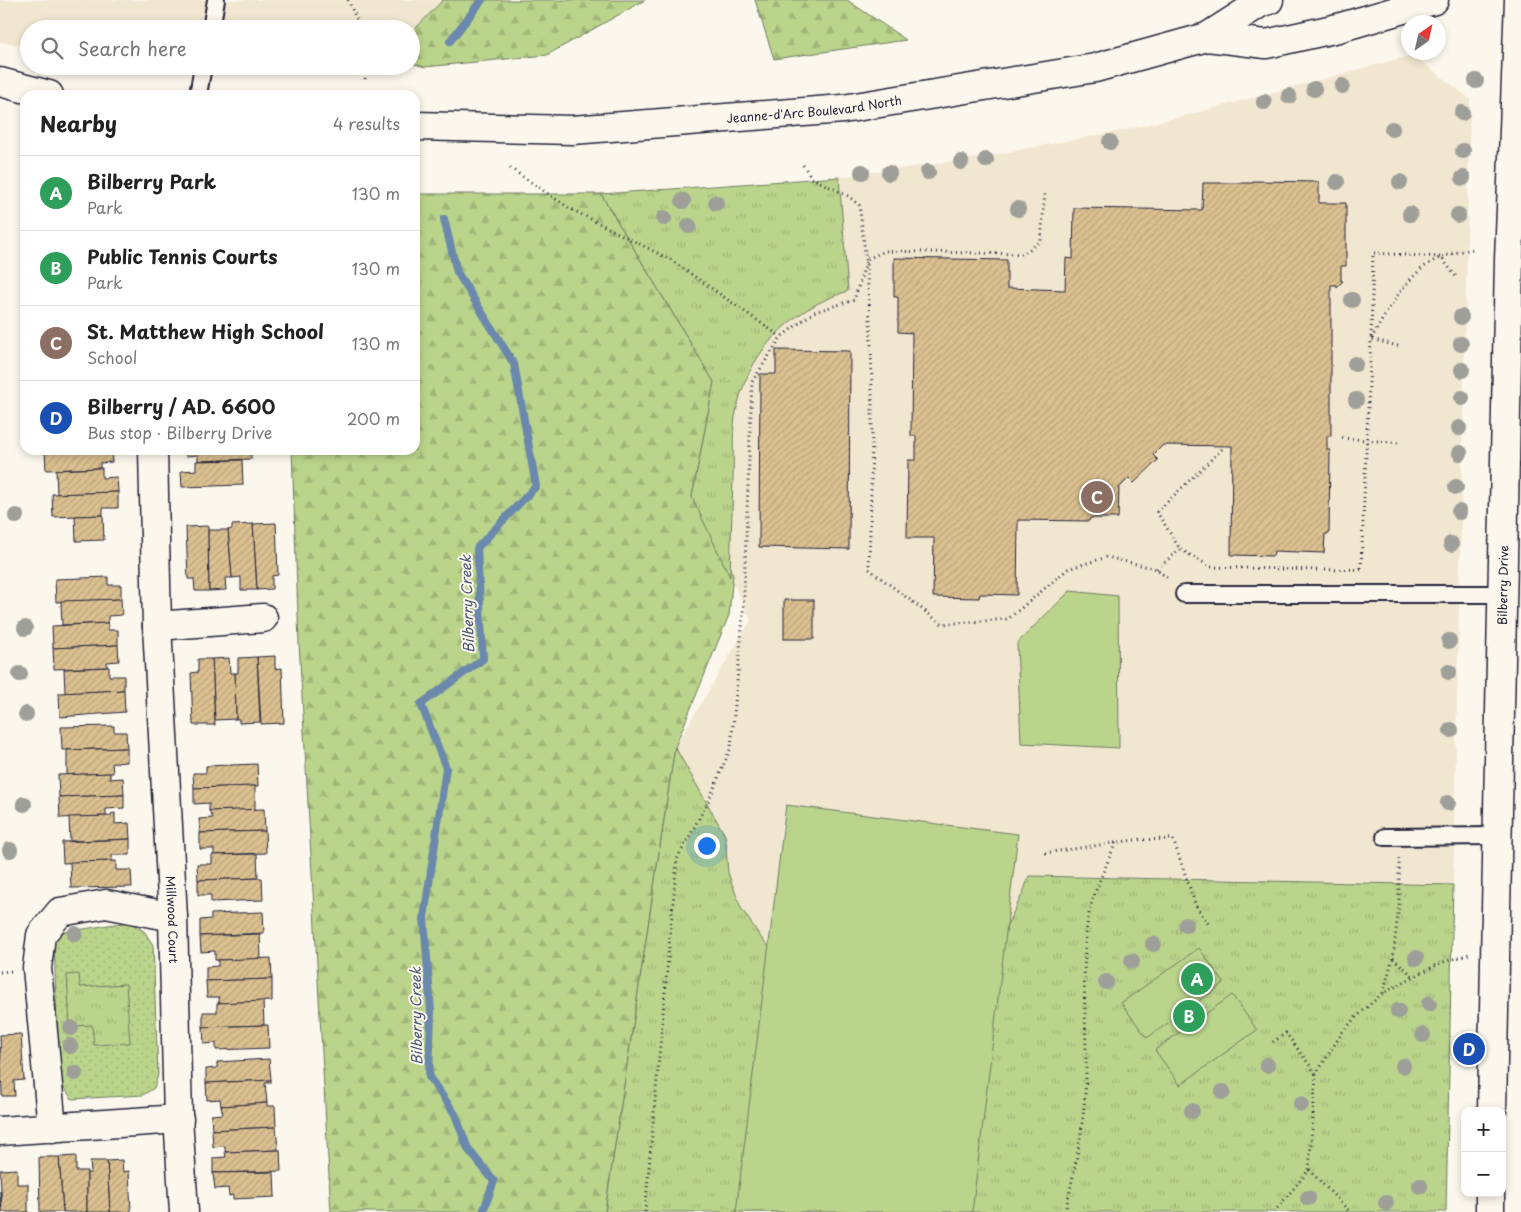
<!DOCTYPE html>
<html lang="en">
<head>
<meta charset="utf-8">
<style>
  body { margin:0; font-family:"Playpen Sans",sans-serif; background:#f2f2f2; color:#222 }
  .controls { position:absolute; right:15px; bottom:15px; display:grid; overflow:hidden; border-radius:10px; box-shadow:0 2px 8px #0003 }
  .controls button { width:45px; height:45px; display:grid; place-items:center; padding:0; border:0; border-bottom:1px solid #e0e0e0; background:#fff; color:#222; font:25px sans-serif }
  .compass { position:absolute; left:1401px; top:15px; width:45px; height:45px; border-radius:50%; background:#fff; box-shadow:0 2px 8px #0003; rotate:34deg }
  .you { position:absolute; left:706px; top:845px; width:18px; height:18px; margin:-12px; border:4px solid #fff; border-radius:50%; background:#1a73e8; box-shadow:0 0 0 8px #1a73e833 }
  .badge { display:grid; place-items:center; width:32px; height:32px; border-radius:50%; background:#1f6fb2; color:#fff; font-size:16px; font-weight:700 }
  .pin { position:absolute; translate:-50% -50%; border:2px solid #fff; box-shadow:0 1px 5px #0006 }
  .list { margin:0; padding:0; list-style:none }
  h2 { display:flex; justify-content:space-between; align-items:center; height:65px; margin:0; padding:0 20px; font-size:21px }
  h2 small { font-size:16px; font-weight:400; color:#767676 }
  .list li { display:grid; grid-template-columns:32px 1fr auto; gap:15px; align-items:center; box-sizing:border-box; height:75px; padding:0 20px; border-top:1px solid #e0e0e0 }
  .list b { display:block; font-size:19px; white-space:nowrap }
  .list p { margin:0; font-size:16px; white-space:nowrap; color:#767676 }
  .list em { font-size:16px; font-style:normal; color:#767676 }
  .icon { flex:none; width:28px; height:28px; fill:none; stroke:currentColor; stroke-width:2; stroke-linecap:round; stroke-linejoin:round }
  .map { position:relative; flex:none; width:1521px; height:1212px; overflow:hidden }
  .search { position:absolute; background:#fff; box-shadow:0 2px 8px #0003; left:20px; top:20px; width:400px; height:55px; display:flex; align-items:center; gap:12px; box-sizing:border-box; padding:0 18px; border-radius:28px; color:#767676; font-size:19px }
  .panel { position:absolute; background:#fff; box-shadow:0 2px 8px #0003; left:20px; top:90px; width:400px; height:365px; border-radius:15px }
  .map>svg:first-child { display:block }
  .built { fill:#f1e6d0 }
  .grass { fill:url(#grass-dots); stroke:#6e7b63 }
  .forest { fill:url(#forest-firs); stroke:#6e7b63 }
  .park { fill:url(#park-tufts); stroke:#6e7b63 }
  .pitch { fill:#bad48b; stroke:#6e7b63 }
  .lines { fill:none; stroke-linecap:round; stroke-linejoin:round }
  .stream { stroke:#6b89ac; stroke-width:8 }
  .building { fill:url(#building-hatch); stroke:#22223b }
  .lane-casing { stroke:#22223b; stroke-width:20 }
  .street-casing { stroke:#22223b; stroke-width:31 }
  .secondary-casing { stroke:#22223b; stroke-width:31 }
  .path { stroke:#22223b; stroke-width:3; stroke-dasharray:1 4; stroke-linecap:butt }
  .lane { stroke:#fbf7ec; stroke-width:16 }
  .street { stroke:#fbf7ec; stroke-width:28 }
  .secondary { stroke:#fbf7ec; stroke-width:28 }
  .tree { fill:#9d9f98 }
  .labels { text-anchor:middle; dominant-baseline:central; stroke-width:4; stroke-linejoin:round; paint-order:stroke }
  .street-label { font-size:12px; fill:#22223b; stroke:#fbf7ec }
  .water-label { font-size:14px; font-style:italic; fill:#475574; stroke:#fbf7ec }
</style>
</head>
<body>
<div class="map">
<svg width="1521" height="1212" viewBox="0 0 1521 1212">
  <defs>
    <pattern id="grass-dots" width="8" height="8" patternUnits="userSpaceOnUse" patternTransform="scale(1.25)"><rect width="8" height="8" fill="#bad48b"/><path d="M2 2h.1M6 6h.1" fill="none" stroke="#a0b679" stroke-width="1.8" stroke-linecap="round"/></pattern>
    <pattern id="forest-firs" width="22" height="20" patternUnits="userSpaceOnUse" patternTransform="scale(1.25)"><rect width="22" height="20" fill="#bad48b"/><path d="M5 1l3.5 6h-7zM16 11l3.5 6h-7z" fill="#a0b679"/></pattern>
    <pattern id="park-tufts" width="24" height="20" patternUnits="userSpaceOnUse" patternTransform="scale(1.25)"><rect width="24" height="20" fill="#bad48b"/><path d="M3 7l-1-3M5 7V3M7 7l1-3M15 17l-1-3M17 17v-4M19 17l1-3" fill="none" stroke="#a0b679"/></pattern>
    <pattern id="building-hatch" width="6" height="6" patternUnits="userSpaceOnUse" patternTransform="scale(1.25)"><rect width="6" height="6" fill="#dbc090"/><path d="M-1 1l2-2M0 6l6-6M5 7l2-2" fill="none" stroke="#bca57d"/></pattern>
  </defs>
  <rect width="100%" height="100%" fill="#fbf7ec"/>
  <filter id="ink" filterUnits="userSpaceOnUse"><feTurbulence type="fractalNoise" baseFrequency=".02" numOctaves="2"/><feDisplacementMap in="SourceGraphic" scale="10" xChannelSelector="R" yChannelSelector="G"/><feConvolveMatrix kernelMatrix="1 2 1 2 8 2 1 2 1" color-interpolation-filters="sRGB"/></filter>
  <g filter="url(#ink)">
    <g class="built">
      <path d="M0,0H443L411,33V29H29V46L0,42Z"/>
      <path d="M1413,55L1470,99L1453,885L1029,876L1023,893L1006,927L775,953L762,939L741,908L728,873L725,835L675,747L751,620L730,577L735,418L741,391L761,352L784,325L806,309L847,290L839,177L983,157L1125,130L1196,113Z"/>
      <path d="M223,66H379L372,74Z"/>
    </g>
    <path class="grass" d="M128,922L144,931L153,945L158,1075L154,1088L143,1095L72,1099L59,1081L54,941L58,933Z"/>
    <g class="forest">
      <path d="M443,0H645L547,55L425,67L411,63V33Z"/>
      <path d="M755,0H847L906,40L774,59Z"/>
      <path d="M415,194H601L714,382L692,497L733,575L729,615L675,747L605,1212H331L299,643L292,450H415Z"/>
    </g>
    <g class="park">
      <path d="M839,177L848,291C788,310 746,354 735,417C732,436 734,458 733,478C732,511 731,544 730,577L692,497L714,382L601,194Z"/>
      <path d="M675,747L725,835L728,873L741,908L762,939L775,953L1006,927L1023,893L1029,876L1453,885L1446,1212H605Z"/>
      <path d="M79,974L80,987L126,984L130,1043L94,1045L92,1025L70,1026L67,975Z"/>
    </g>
    <g class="pitch">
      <path d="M1070,591L1118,596L1119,748L1021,743L1017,643Z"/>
      <path d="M786,805L1018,834L972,1212H736Z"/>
      <path d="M1199,948L1224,983L1147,1038L1121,1003Z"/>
      <path d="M1232,995L1257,1030L1180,1085L1155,1050Z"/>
    </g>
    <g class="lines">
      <g class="stream">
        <path d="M450,41L482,0"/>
        <path d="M444,219L457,272L514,364L536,486L477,548L483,659L421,704L446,768L424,918L431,1012L429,1077L455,1114L468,1149L494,1181L483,1212"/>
      </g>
    </g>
    <g class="building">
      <path d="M1253,181L1319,182V203H1346V266H1341V281H1343L1337,287V285H1331V436H1327V450H1330L1329,534H1325L1324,553L1274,551L1273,556L1231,555L1232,446L1163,445L1153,455L1158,460L1134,483L1129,478L1119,488L1118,518H1090L1089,521L1018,520L1017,595L980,594L979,598L933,597L934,538H907L908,460H916V436H911L912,333L898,332V297H894V258L1007,260V288L1065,290L1066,258L1073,259L1074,208L1202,210L1203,183H1253Z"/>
      <path d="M776,350L850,351L849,549L759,547L760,374H776Z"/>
      <path d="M45,450H111L112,462L100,463V468L46,470Z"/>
      <path d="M186,450H251V459L198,461V455L186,456Z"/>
      <path d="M242,460L243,485L182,487L181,471L196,470V461Z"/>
      <path d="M102,468V478L117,477L118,492L57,494L56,470Z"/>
      <path d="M118,492V508H103V515L53,517L52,494Z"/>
      <path d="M103,515L104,540L76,541L75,516Z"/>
      <path d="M276,523L278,575L272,576V589L257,590L253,524Z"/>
      <path d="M253,524L257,590H241V577L232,578L228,530L232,529V525Z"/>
      <path d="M208,526L209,591H195L194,579H188L186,527Z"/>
      <path d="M208,530H228L232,578H225L226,590L209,591Z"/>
      <path d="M108,577V585H121V599L56,602L55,579Z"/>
      <path d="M121,599L122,615L108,616V623L62,625L61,601Z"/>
      <rect x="784" y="600" width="30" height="39"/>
      <path d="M108,623V630H118V645L53,648L52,626Z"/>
      <path d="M118,645L119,661L107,662V667L54,669L53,648Z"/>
      <path d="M275,656V669L282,668L284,723L261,724L257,657Z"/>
      <path d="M257,657L260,722L239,723V719H236L235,673H238V658Z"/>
      <path d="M229,658L230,673H235L236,719L215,720L212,659Z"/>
      <path d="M198,659H212L215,725H193L191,673L198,672Z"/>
      <path d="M109,667V676H124V690L65,693L64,669Z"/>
      <path d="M124,690L125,712L60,717L59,693Z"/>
      <path d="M114,726V732H126L127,748L62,750L61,727Z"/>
      <path d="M127,748V762L112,763L113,773L67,775V750Z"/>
      <path d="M257,764L258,786L194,788L193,773H206V766Z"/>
      <path d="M110,773V779L123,778L124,795L59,797L58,775Z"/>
      <path d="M255,786V810L209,811V803L194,804V788Z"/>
      <path d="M124,795V808L106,809V816L60,818L59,797Z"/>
      <path d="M264,809L265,831L200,833L199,819L213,818L209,811Z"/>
      <path d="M115,813V824L129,823L130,839L70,841L69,817L111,816V814Z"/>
      <path d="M265,831L266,853L214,855V849H200V833Z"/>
      <path d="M130,839V855H112V861L63,863L62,842Z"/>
      <path d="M257,854L258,878L198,880L197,864H212V855Z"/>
      <path d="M116,861V870H131L132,887L71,888L70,862Z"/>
      <path d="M262,878L263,900L211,902V895H198V880Z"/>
      <path d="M263,912L264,933L200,936V920L211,919V914Z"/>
      <path d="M260,934L261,959L215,960V951L201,952L200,936Z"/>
      <path d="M271,958L272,979L206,981V967L218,966V960Z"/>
      <path d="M272,979V1001L219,1003V997H207L206,981Z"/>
      <path d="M263,1001L264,1025L203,1027V1012H217V1003Z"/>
      <path d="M268,1025L269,1048L216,1050V1043L204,1044L203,1027Z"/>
      <path d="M21,1034L24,1080L14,1081L15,1096H2L0,1035Z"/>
      <path d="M269,1059L271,1080L206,1083V1069L217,1068V1062Z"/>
      <path d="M271,1080V1083H265L267,1103L221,1106L220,1099L207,1100L206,1083Z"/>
      <path d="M267,1103V1106H275L276,1127L212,1130L211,1115L223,1114L221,1106Z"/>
      <path d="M276,1127L278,1150L225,1152V1146L213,1147L212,1130Z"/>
      <path d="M280,1150L281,1171L213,1173V1158L226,1157L225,1152Z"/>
      <path d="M76,1156V1171H87V1212H63L59,1157Z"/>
      <path d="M39,1157H59L63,1212H40Z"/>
      <path d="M122,1160L123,1172L129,1171L131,1212H110L107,1161Z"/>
      <path d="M90,1161H107L110,1212H87V1173H91Z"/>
      <path d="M17,1169V1184H28V1212H2L0,1170Z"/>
      <path d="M274,1172L275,1197L233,1199V1195L229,1196L228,1188L215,1189L213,1173Z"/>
      <path d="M0,1191L2,1212H0Z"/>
    </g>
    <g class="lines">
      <defs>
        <g id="lane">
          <path d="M211,29L216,0"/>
          <path d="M198,95L203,66"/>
          <path d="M1184,594H1501"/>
          <path d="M1385,837L1497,836"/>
        </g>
        <g id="street">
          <path id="s1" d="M153,450L157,626L173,917L178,1117L184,1212"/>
          <path d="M157,626L263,618"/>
          <path d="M52,1128L37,968L41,935L60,912L106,904L173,917"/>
          <path d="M0,1131L179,1119"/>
        </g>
        <g id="secondary">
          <path d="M1207,37L1266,44L1338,28L1434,0"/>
          <path d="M0,82L49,95"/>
          <path id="s2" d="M415,126L572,130L843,109L1095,68L1207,37L1260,3L1269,0"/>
          <path id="s3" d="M1492,1111L1509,260L1519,0"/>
          <path d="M1490,1212V1193"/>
        </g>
      </defs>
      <use href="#lane" class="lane-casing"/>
      <use href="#street" class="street-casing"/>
      <use href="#secondary" class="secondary-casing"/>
      <g class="path">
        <path d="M348,0L361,29"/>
        <path d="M365,79L366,66"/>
        <path d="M803,165L812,178L848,196L859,205C877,326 872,448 869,569L942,624L1008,619L1068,569L1107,557L1157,569L1169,580"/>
        <path d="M510,168L569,208L671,260L781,337"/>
        <path d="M1398,346L1371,339L1373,253L1441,257L1457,278"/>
        <path d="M1342,438L1401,443"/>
        <path d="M1222,449L1157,512L1180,549L1211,567L1319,570"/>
        <path d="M1361,568L1371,339C1389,309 1408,270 1442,257C1452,253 1463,251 1473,249"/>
        <path d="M1157,569L1180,549"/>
        <path d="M1325,570L1361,569"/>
        <path d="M1045,853L1134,840L1173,839L1196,906L1209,925"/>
        <path d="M1393,958L1414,977"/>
        <path d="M0,972L12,971"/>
        <path d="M1383,993L1393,958L1399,904V858"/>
        <path d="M1273,1042L1286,1033L1316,1074"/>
        <path d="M1456,1057H1465"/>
        <path d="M1309,1170L1350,1212"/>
        <path d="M645,1212L677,859L709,800L731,747L743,617L752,382L781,337L814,312L854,300L867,259L885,251L1023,254L1041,241L1045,191"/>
        <path d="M1065,1212C1076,1165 1084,1125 1086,1077C1087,1026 1081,975 1087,925C1091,896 1105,869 1116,842"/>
        <path d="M1274,1212L1309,1170L1316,1074L1342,1033L1354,1019L1383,993L1438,964L1469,954"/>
      </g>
      <use href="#lane" class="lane"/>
      <use href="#street" class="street"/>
      <use href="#secondary" class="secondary"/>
    </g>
    <g class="tree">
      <circle cx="1476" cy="81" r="8"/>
      <circle cx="1342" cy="86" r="8"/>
      <circle cx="1314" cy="89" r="8"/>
      <circle cx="1289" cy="96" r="8"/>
      <circle cx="1264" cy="102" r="8"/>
      <circle cx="1462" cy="113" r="8"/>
      <circle cx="1392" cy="129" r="8"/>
      <circle cx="1110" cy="142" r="8"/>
      <circle cx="1463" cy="151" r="8"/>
      <circle cx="986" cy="160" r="8"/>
      <circle cx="961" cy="162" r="8"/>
      <circle cx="862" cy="172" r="8"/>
      <circle cx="928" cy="172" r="8"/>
      <circle cx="889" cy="173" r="8"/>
      <circle cx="1463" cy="178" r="8"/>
      <circle cx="1337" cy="182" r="8"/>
      <circle cx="1400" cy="182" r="8"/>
      <circle cx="683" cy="201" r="8"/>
      <circle cx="716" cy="203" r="8"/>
      <circle cx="1018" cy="209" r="8"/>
      <circle cx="1410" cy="214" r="8"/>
      <circle cx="1458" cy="215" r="8"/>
      <circle cx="664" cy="218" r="8"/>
      <circle cx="689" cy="226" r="8"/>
      <circle cx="1352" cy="300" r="8"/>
      <circle cx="1461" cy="317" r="8"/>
      <circle cx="1461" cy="344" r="8"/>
      <circle cx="1355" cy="364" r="8"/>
      <circle cx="1462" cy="370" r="8"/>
      <circle cx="1462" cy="398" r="8"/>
      <circle cx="1356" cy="400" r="8"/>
      <circle cx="1459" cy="428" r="8"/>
      <circle cx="1460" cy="453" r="8"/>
      <circle cx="1456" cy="487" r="8"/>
      <circle cx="1459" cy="512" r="8"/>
      <circle cx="16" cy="516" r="8"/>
      <circle cx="1451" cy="544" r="8"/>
      <circle cx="25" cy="628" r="8"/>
      <circle cx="1449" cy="641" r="8"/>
      <circle cx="1449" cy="672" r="8"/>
      <circle cx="20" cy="674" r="8"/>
      <circle cx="26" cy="714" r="8"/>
      <circle cx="1451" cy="730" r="8"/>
      <circle cx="1448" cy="803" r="8"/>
      <circle cx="24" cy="804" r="8"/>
      <circle cx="10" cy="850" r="8"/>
      <circle cx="1186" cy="925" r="8"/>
      <circle cx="75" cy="934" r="8"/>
      <circle cx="1153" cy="944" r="8"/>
      <circle cx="1416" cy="958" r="8"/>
      <circle cx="1132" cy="961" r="8"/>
      <circle cx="1106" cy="982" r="8"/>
      <circle cx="1429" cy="1004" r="8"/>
      <circle cx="1398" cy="1011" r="8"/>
      <circle cx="71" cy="1028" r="8"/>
      <circle cx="1423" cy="1035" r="8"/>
      <circle cx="70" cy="1046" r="8"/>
      <circle cx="1267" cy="1065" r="8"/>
      <circle cx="1403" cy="1066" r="8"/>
      <circle cx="75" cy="1073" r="8"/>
      <circle cx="1223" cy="1092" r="8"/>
      <circle cx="1301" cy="1104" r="8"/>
      <circle cx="1192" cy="1111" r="8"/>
      <circle cx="1420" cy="1186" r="8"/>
      <circle cx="1308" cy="1198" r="8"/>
      <circle cx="1386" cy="1203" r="8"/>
    </g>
  </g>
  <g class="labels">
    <g class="street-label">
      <text stroke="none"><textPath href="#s2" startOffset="400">Jeanne-d'Arc Boulevard North</textPath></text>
      <text stroke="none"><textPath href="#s3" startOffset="526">Bilberry Drive</textPath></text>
      <text stroke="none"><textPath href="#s1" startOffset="470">Millwood Court</textPath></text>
    </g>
    <g class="water-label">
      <text transform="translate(467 604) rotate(-92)">Bilberry Creek</text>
      <text transform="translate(416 1016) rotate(-91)">Bilberry Creek</text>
    </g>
  </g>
</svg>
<div class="controls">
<button>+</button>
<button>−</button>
</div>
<svg class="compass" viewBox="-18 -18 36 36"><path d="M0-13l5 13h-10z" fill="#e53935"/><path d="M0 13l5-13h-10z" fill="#767676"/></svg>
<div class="you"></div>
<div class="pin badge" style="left:1197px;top:979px;background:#2e9e5b">A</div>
<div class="pin badge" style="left:1189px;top:1016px;background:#2e9e5b">B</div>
<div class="pin badge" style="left:1097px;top:497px;background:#8d6e63">C</div>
<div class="pin badge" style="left:1469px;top:1049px;background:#1a4fb4">D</div>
<div class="search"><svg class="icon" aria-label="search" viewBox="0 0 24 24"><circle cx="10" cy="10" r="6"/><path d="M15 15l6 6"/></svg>Search here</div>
<section class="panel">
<h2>Nearby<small>4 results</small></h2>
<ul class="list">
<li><span class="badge" style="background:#2e9e5b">A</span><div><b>Bilberry Park</b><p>Park</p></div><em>130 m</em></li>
<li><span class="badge" style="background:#2e9e5b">B</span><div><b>Public Tennis Courts</b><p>Park</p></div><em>130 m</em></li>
<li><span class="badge" style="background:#8d6e63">C</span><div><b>St. Matthew High School</b><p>School</p></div><em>130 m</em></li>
<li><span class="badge" style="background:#1a4fb4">D</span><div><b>Bilberry / AD. 6600</b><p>Bus stop · Bilberry Drive</p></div><em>200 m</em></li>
</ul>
</section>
</div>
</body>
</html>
